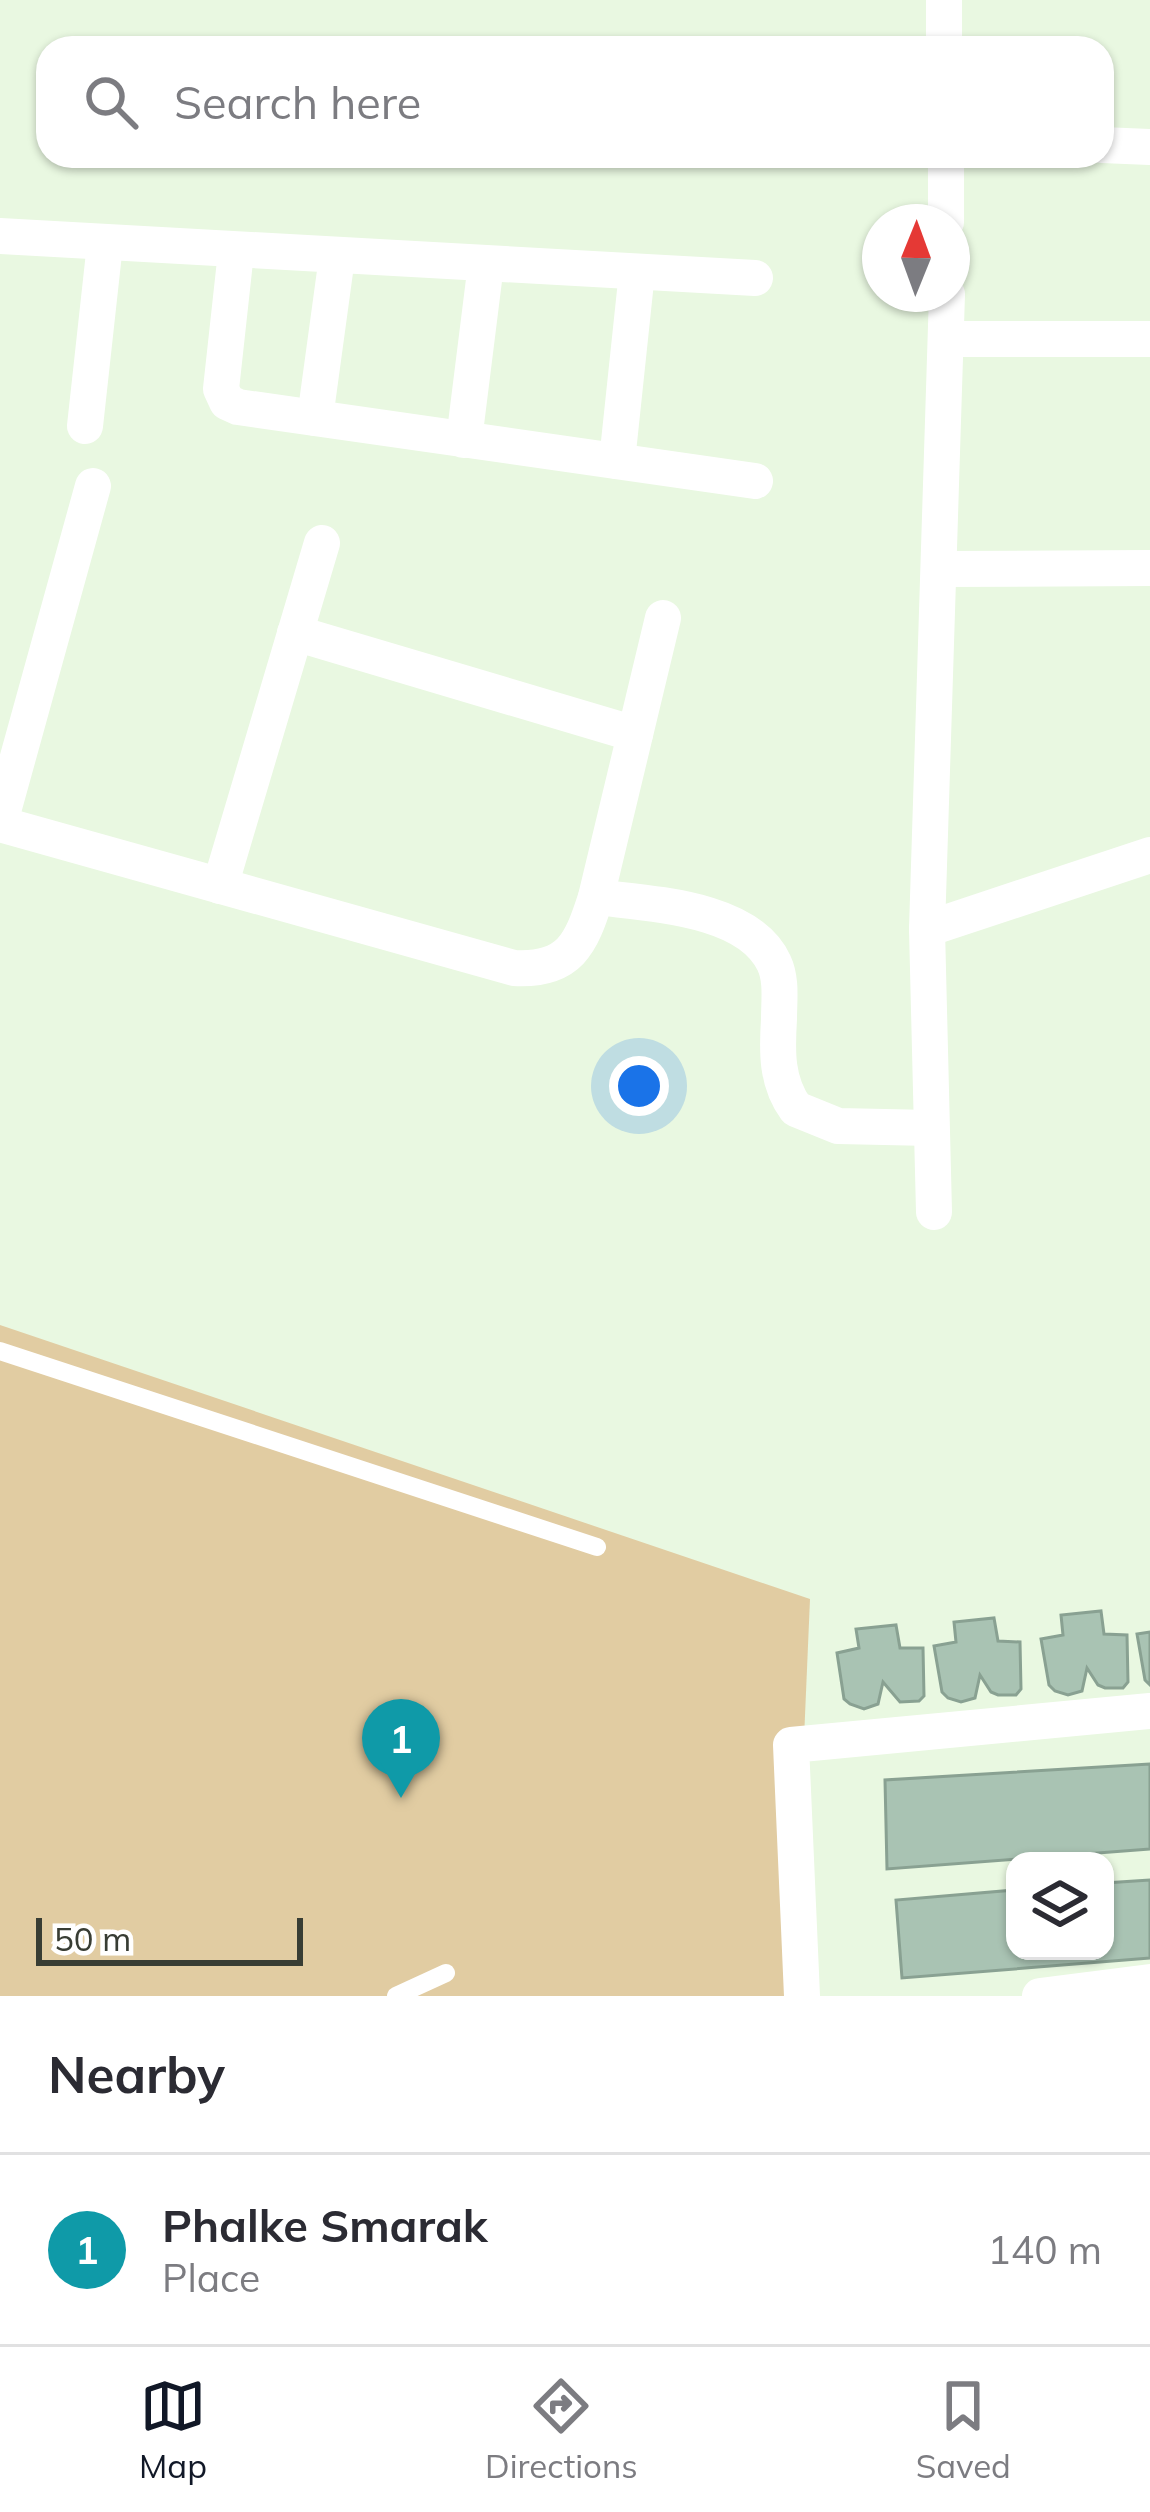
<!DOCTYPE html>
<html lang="en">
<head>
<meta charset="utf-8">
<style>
  body { margin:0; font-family:Mulish,sans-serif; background:#f2f2f3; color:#2b2b33 }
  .controls { position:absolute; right:36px; bottom:36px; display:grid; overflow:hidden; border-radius:24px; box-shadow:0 3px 9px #0004 }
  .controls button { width:108px; height:108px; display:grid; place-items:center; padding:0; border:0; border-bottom:3px solid #e1e1e2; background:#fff; color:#2b2b33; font:60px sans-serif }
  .compass { position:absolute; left:862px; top:204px; width:108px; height:108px; border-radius:50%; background:#fff; box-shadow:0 3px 9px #0004; rotate:1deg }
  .scale { position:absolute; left:36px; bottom:30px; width:267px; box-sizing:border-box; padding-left:12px; border:6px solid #383d34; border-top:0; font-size:33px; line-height:42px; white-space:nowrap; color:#383d34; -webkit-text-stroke:9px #fff; paint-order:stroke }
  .you { position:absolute; left:639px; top:1086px; width:42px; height:42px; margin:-30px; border:9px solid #fff; border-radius:50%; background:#1a73e8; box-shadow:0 0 0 18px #1a73e833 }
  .badge { display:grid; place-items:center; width:78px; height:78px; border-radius:50%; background:#111827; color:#fff; font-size:39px; font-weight:700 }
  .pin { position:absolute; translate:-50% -99px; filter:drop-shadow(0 3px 6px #0008) }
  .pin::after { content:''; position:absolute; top:63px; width:42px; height:36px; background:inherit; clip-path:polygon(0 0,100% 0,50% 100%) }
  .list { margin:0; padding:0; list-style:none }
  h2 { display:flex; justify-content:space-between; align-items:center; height:156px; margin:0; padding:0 48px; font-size:51px }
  h2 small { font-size:39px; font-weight:400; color:#7c7c81 }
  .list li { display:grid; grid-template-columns:78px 1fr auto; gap:36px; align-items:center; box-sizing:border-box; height:192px; padding:0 48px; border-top:3px solid #e1e1e2 }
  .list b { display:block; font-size:45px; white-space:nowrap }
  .list p { margin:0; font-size:39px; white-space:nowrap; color:#7c7c81 }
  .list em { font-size:39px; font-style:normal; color:#7c7c81 }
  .icon { flex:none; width:66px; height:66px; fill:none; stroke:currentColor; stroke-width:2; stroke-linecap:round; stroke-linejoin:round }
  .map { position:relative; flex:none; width:1150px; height:1996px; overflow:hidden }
  .search { position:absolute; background:#fff; box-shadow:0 3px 9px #0004; left:36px; right:36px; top:36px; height:132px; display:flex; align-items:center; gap:30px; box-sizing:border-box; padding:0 42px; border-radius:36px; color:#7c7c81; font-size:45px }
  .sheet { height:348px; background:#fff }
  nav { display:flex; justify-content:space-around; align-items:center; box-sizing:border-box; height:168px; border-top:3px solid #e1e1e2; background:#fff; font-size:33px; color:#7c7c81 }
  nav a { display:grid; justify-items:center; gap:6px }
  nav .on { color:#111827 }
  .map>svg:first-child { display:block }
  .green { fill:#e1cca2 }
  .building { fill:#a9c3b3; stroke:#89a192; stroke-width:3 }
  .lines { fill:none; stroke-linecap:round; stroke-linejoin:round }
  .service { stroke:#fff; stroke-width:18 }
  .minor { stroke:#fff; stroke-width:36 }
</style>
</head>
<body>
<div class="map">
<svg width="1150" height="1996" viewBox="0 0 1150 1996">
  <rect width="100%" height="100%" fill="#e9f8e1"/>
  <path class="green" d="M0,1325L810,1599L793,1996H0Z"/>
  <g class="building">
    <path d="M1101,1611L1104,1634L1127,1635L1128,1682L1123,1688H1105L1098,1685L1087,1668L1082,1691L1068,1695L1055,1691L1049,1685L1041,1639L1063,1635L1061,1615Z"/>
    <path d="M994,1618L998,1641L1020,1642L1021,1689L1016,1695H998L991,1692L980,1675L975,1698L961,1702L948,1698L942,1692L934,1646L956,1642L954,1622Z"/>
    <path d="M896,1625L900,1648H923L924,1696L919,1701L900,1702L883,1682L878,1704L864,1709L850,1704L844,1699L837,1653L859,1648L856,1629Z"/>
    <path d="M1150,1632V1685L1145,1680L1137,1634Z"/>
    <path d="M1150,1764V1849L887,1869L885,1780Z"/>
    <path d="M1150,1880V1958L902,1978L896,1900L1015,1890V1951H1105V1883Z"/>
  </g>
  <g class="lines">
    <g class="service">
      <path d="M0,1351L597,1547"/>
      <path d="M396,1996L446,1973"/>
    </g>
    <g class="minor">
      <path d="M944,0V48"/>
      <path d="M1102,145L1150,147"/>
      <path d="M946,156V222"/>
      <path d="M0,236L755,278"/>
      <path d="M236,252L221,389L227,402L238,407L755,481"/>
      <path d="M948,339H1150"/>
      <path d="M315,418L337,257"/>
      <path d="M85,426L105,244"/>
      <path d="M464,440L486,264"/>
      <path d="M617,461L637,272"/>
      <path d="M939,569L1150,568"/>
      <path d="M295,633L635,734"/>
      <path d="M0,822L93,486"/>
      <path d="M0,824L514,968C570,971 581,944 596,897L663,618"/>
      <path d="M220,886L322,543"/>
      <path d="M596,897C650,904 748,907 774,963C782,980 779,1000 779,1019C777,1051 776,1082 796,1109L838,1126L931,1128"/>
      <path d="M927,929L1150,855"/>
      <path d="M934,1212L927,929L947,294"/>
      <path d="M802,1996L791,1745L1150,1711"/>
      <path d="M1040,1996L1150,1982"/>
    </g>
  </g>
</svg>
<div class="controls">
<button><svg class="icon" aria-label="layers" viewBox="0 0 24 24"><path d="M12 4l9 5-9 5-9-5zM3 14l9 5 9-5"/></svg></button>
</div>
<svg class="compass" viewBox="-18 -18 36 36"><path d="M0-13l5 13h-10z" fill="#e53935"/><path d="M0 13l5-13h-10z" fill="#7c7c81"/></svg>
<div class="scale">50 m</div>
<div class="you"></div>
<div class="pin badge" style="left:401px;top:1798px;background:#0f9aa8">1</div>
<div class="search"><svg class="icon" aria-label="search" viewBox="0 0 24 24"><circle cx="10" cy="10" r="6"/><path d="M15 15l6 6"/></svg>Search here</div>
</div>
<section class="sheet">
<h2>Nearby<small></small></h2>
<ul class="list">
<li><span class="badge" style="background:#0f9aa8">1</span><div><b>Phalke Smarak</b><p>Place</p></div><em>140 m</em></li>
</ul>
</section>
<nav>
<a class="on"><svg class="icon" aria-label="map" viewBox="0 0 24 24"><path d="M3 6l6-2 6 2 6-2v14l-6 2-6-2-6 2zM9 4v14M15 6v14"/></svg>Map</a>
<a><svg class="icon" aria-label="directions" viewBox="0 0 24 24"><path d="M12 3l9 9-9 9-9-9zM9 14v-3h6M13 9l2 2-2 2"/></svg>Directions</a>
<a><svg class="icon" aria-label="saved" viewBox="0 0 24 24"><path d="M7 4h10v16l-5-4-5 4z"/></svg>Saved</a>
</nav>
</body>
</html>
